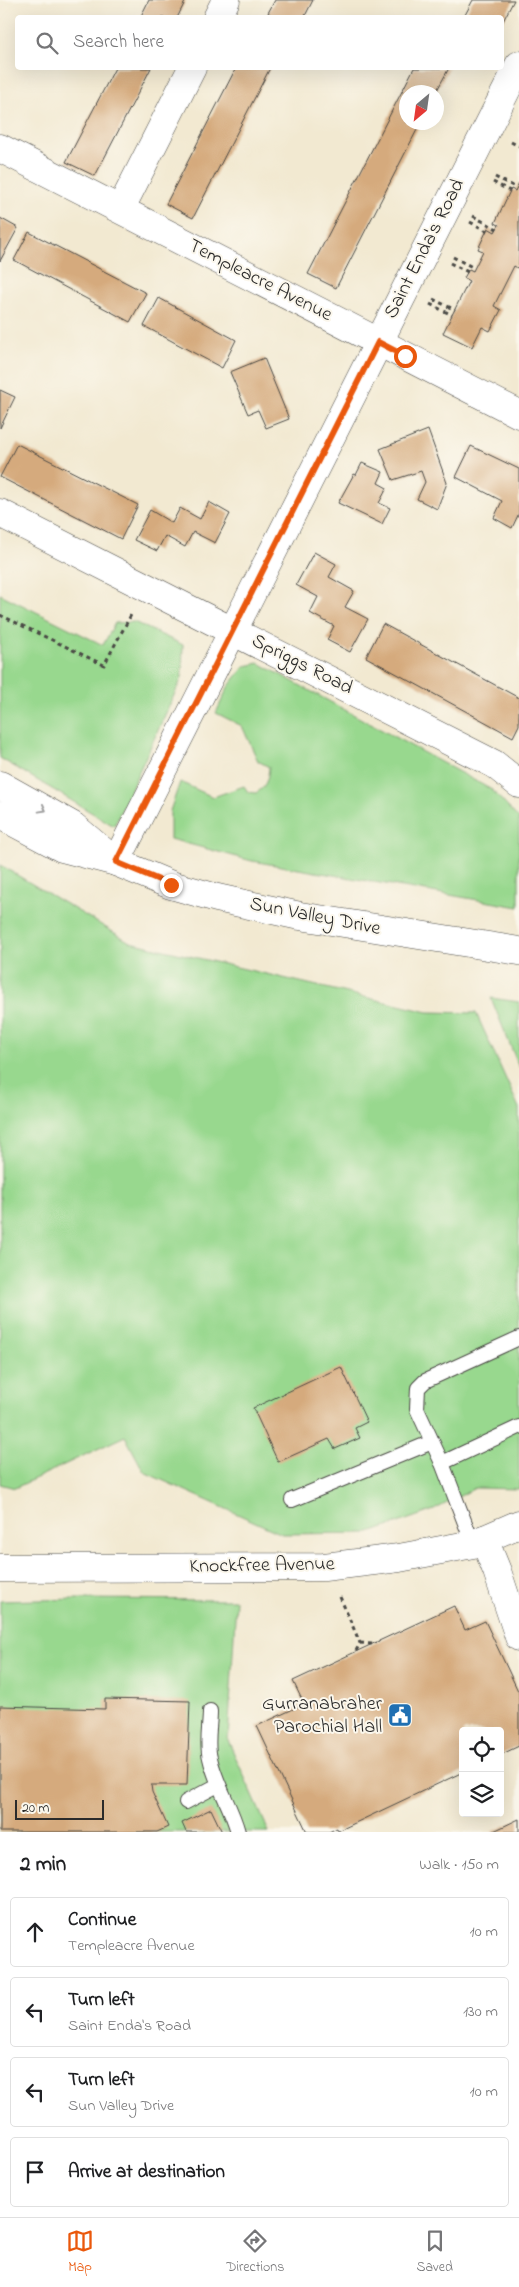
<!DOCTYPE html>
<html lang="en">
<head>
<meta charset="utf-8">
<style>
  body { margin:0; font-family:"Indie Flower",sans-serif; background:#f6f6f6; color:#202124 }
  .controls { position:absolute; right:15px; bottom:15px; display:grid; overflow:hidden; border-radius:5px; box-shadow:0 5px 20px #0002 }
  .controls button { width:45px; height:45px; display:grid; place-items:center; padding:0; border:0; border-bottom:1px solid #e0e0e0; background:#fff; color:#202124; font:25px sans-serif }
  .compass { position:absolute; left:399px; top:85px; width:45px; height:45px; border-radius:50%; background:#fff; box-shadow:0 5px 20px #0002; rotate:209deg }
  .scale { position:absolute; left:15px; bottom:12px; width:89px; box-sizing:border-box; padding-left:5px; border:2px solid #2b2b2b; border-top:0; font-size:14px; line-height:18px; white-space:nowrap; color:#2b2b2b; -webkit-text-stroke:4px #fbf7ec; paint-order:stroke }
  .stop { position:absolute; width:15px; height:15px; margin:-11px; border:4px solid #ea580c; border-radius:50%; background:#fff }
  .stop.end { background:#ea580c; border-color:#fff; box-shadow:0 1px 5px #0008 }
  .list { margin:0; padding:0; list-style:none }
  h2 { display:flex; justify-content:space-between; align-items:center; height:65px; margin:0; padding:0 20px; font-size:21px }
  h2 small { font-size:16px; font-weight:400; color:#757577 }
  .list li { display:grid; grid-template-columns:32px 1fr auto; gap:15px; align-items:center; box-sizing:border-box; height:70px; margin:0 10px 10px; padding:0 10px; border:1px solid #e0e0e0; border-radius:5px }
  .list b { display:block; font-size:19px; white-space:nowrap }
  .list p { margin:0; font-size:16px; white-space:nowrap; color:#757577 }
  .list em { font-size:16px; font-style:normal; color:#757577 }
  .icon { flex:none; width:28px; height:28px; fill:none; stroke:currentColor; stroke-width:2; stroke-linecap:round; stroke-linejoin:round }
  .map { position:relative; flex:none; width:519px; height:1832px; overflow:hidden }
  .search { position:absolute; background:#fff; box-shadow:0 5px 20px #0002; left:15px; right:15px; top:15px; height:55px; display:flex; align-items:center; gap:12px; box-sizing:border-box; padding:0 18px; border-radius:5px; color:#757577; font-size:19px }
  .sheet { height:385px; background:#fff }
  nav { display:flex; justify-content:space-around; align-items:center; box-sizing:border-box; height:70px; border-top:1px solid #e0e0e0; background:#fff; font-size:14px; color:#757577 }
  nav a { display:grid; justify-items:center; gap:2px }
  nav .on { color:#ea580c }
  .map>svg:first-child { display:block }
  .green { fill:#98d88e; stroke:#62825c }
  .building { fill:#d5aa7d }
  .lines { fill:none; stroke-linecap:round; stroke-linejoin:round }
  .service-casing { stroke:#494844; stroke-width:16 }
  .minor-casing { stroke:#494844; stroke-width:29 }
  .tertiary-casing { stroke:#494844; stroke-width:29 }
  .path { stroke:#494844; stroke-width:3; stroke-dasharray:4 4; stroke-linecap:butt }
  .service { stroke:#fff; stroke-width:14 }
  .minor { stroke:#fff; stroke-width:28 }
  .tertiary { stroke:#fff; stroke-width:28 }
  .oneway { stroke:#a0a0a0 }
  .route { stroke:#ea580c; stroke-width:6 }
  .labels { text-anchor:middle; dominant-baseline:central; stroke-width:4; stroke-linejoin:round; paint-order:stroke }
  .street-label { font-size:20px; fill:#2b2b2b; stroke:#fbf7ec }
  .poi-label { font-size:20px; fill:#2b2b2b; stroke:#fbf7ec; text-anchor:end }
</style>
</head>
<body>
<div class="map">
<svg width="519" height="1832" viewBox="0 0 519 1832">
  <rect width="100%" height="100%" fill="#fbf7ec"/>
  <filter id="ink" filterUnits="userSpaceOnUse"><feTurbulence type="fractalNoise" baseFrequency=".02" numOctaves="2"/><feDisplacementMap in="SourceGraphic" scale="10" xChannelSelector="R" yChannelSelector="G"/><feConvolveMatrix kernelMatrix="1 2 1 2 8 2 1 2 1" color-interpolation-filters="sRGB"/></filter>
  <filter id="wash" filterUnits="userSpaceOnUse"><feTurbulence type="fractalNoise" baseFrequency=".0096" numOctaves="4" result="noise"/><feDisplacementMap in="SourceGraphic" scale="20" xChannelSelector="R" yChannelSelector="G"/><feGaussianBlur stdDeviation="1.12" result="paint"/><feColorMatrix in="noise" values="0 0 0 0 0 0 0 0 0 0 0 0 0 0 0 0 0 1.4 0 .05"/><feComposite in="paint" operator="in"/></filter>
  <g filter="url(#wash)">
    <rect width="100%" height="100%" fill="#f2e9d1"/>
    <g class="green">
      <path d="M0,594L103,645L115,623L134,622L183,645L182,678L114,826L0,758Z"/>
      <path d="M259,663L492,790L519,819V907L252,861L170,839V811L180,782L213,797L244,786L248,792L256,793C266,787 268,779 269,767L258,761L242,726L216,713L228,687L245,666Z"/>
      <path d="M0,865L130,942L428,1012L476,1013L519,1108V1489L475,1488L434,1510L370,1533L282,1534L144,1472L125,1436L15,1488L0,1484Z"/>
      <path d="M491,998L519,1002V1067Z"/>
      <path d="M77,1599L236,1600L228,1740L269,1832H0V1601Z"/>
    </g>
    <g id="blocks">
      <g class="building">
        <path d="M149,0H186L177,18H140Z"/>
        <path d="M275,0H313L304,18H278L268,13Z"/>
        <path d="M473,0H514L502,23V18H470L465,15Z"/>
        <path d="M115,68H151L95,176L66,162Z"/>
        <path d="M236,68H270L193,218L166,204Z"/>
        <path d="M414,68H449L436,92H406V122H421L336,288L308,274Z"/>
        <path d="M519,183V269L514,266L494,306L501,310L490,331L482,327L472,347L443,333L469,281L464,278L469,269L473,271L483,251L478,249L488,228L495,232L499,225L495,223L510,191L511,189L515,191Z"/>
        <path d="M0,218L18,228L0,261Z"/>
        <path d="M29,232L146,293L130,322L14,260Z"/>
        <path d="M159,298L236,340L222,368L144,326Z"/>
        <path d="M264,358L289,419L266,428L258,410L248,414L230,372Z"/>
        <path d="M0,390L15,397L0,428Z"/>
        <path d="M428,430L447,483L437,509L417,499L425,482L421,471L393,480L380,449Z"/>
        <path d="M17,444L138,505L121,539L0,477Z"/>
        <path d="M471,446L519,469V513L512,528L494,518L502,501L456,477Z"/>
        <path d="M362,463L383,472L378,483L387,488L379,503L390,508L382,524L338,503L354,474L356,475Z"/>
        <path d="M209,502L230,514L215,543L193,532L185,547L165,536L157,551L134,540L150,510L172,523L180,508L200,519Z"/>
        <path d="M314,552L336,564L329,577L354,591L345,607L368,619L350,652L327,640L334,626L310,613L318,597L296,585Z"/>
        <path d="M383,624L519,698V725L513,737L366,657Z"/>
        <path d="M341,1367L367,1422L355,1428L360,1438L335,1449L329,1439L278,1462L253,1408Z"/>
        <path d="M454,1606L465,1630L485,1621L519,1693V1746L500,1755V1731H463V1772L338,1831L337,1828L329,1832H307L257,1726L304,1704L293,1681Z"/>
        <path d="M105,1699L190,1701L187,1785H151L152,1792L168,1827L157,1832H0V1706L105,1709Z"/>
        <path d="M211,1809L222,1832H186L182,1823Z"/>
        <path d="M519,1819V1832H491L498,1829Z"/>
      </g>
    </g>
  </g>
  <g filter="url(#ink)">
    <use href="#blocks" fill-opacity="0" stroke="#494844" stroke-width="1"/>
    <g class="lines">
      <defs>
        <g id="service">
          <path d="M442,1463L519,1427"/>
          <path d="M292,1500L432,1442"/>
          <path d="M473,1544L442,1463L417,1409L418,1388L425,1381L519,1338"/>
          <path d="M210,1711C210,1726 206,1744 210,1758C216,1785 231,1806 238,1832"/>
          <path d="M186,1802L218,1785"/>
        </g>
        <g id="minor">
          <path d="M217,18L226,0"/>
          <path d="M0,148L519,414"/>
          <path d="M121,208L192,68"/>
          <path d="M0,513L494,764L519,784"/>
          <path d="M116,862L519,65"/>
          <path d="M484,1539L497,1571L519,1637"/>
        </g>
        <g id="tertiary">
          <path d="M0,785L73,826L111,858"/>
          <path d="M0,815L62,848L116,862L171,885L217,898L300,916L519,951"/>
          <path d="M0,1568L324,1567L399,1558L473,1544L519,1524"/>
        </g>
      </defs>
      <use href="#service" class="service-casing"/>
      <use href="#minor" class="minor-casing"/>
      <use href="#tertiary" class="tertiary-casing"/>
      <g class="path">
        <path d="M511,142L519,146"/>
        <path d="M495,177L517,188"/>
        <path d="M493,182L510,191"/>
        <path d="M473,216L497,229"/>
        <path d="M470,222L487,231"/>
        <path d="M453,257L474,268"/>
        <path d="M450,263L468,272"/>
        <path d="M433,299L455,310"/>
        <path d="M430,304L452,315"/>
        <path d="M0,615L104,665L132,613"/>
        <path d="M340,1597L360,1643"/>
        <path d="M360,1643L372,1644"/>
        <path d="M356,1651L360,1643"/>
      </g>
      <use href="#service" class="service"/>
      <use href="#minor" class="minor"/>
      <use href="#tertiary" class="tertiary"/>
    </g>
    <defs><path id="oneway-chevron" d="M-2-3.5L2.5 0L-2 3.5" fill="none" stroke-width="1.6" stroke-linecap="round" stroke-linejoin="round" transform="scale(1.25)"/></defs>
    <use class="oneway" href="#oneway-chevron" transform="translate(43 809) rotate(29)"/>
  </g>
  <g class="lines" filter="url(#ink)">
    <path class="route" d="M171,885L116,862L378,342L405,356"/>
  </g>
  <defs>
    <symbol id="civic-square" viewBox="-11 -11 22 22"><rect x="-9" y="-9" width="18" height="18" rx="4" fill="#1f6fb2" stroke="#fbf7ec"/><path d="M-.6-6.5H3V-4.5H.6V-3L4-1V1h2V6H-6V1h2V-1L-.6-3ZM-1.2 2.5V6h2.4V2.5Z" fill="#fff"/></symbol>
  </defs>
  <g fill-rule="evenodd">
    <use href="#civic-square" x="386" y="1701" width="28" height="28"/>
  </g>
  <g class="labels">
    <g class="street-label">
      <text transform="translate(425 249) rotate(-63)">Saint Enda's Road</text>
      <text transform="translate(260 281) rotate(27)">Templeacre Avenue</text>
      <text transform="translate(302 665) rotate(27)">Spriggs Road</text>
      <text transform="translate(315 917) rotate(11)">Sun Valley Drive</text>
      <text transform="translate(262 1566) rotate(-1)">Knockfree Avenue</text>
    </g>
    <g class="poi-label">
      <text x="382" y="1704">Gurranabraher<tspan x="382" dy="23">Parochial Hall</tspan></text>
    </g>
  </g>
</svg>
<div class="controls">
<button><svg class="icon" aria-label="locate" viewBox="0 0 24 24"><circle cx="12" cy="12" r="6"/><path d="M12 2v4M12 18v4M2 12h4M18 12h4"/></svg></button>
<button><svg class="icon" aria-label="layers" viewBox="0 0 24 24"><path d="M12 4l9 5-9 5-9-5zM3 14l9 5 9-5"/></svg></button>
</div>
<svg class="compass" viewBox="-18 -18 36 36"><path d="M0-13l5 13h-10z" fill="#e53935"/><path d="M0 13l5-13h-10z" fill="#757577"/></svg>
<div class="scale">20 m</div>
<div class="stop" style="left:405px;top:356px"></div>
<div class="stop end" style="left:171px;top:885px"></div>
<div class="search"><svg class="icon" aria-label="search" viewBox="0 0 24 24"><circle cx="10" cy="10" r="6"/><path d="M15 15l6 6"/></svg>Search here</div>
</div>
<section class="sheet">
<h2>2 min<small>Walk · 150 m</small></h2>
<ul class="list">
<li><svg class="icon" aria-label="ahead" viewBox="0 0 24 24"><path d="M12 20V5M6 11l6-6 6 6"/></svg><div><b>Continue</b><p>Templeacre Avenue</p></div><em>10 m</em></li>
<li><svg class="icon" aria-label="left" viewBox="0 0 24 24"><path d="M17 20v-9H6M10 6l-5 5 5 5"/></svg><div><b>Turn left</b><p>Saint Enda's Road</p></div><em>130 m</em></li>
<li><svg class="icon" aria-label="left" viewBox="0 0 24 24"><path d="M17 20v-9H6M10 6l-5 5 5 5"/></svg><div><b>Turn left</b><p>Sun Valley Drive</p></div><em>10 m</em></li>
<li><svg class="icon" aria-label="arrive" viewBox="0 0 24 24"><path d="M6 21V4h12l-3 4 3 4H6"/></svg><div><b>Arrive at destination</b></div></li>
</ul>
</section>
<nav>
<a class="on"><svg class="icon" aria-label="map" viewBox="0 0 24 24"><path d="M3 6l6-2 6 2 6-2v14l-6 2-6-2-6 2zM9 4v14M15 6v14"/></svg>Map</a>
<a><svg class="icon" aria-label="directions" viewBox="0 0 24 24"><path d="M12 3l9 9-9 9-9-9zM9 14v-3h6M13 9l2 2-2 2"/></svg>Directions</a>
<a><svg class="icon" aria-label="saved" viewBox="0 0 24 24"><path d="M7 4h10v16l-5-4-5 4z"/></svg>Saved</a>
</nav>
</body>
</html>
